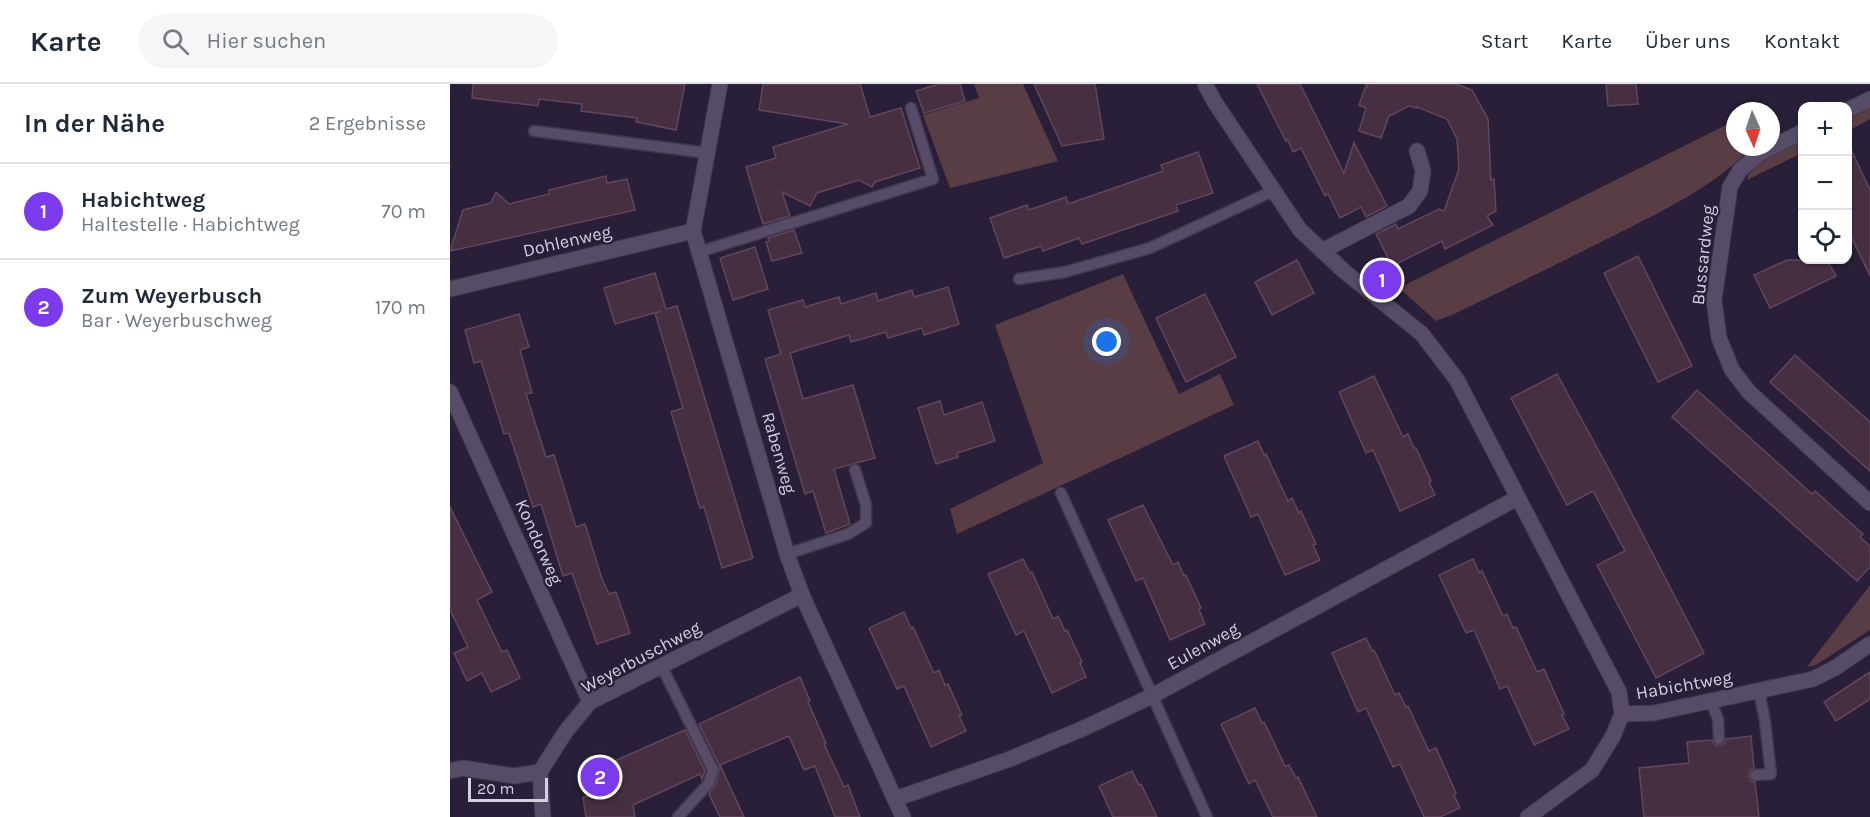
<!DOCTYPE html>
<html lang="de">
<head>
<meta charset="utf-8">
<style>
  body { margin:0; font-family:Karla,sans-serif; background:#f6f6f7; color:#1f2937 }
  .controls { position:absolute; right:18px; top:18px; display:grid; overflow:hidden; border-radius:12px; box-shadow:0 2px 4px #0004 }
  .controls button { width:54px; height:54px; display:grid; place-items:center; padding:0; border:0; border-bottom:2px solid #e0e1e3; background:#fff; color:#1f2937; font:30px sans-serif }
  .compass { position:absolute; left:1276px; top:18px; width:54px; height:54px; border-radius:50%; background:#fff; box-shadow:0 2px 4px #0004; rotate:177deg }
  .scale { position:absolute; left:18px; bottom:15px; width:80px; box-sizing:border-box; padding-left:6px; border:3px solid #d4cfdf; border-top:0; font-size:16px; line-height:21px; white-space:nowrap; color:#d4cfdf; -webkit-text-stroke:4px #291f38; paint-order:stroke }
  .you { position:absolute; left:657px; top:258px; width:21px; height:21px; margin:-15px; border:4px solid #fff; border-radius:50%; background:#1a73e8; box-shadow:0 0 0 9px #1a73e833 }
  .badge { display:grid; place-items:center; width:39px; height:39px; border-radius:50%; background:#7c3aed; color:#fff; font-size:20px; font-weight:700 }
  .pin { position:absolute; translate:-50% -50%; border:3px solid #fff; box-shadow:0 2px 6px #0006 }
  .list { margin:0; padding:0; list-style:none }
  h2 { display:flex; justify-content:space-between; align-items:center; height:78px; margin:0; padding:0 24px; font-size:26px }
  h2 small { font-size:20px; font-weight:400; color:#747a83 }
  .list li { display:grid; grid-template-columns:39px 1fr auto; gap:18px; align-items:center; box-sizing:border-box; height:96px; padding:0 24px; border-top:2px solid #e0e1e3 }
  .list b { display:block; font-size:22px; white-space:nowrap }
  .list p { margin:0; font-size:20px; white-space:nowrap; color:#747a83 }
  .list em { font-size:20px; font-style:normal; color:#747a83 }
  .icon { flex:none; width:33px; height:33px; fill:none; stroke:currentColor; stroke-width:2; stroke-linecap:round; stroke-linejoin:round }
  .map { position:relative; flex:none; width:1420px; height:733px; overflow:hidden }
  header { display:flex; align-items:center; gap:36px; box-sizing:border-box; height:84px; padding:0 30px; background:#fff; border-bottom:2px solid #e0e1e3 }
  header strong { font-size:28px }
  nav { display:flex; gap:33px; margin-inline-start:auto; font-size:21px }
  .search { width:420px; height:54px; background:#f6f6f7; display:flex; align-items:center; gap:15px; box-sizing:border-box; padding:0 21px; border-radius:33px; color:#747a83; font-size:22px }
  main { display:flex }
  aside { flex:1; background:#fff }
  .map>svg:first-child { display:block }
  .green { fill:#593d44 }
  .building { fill:#472f42; stroke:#60475b; stroke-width:1.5 }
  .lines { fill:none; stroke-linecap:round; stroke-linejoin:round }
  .lane-casing { stroke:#41384c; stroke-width:13 }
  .street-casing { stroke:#41384c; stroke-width:17 }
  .lane { stroke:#574c68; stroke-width:10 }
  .street { stroke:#574c68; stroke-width:15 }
  .labels { text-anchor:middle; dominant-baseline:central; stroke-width:4.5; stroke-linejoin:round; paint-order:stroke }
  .street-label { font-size:18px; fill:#d4cfdf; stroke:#291f38 }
</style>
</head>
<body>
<header>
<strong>Karte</strong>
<div class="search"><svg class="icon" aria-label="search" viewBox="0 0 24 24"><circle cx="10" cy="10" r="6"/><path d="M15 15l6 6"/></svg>Hier suchen</div>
<nav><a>Start</a><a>Karte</a><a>Über uns</a><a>Kontakt</a></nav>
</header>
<main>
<aside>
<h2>In der Nähe<small>2 Ergebnisse</small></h2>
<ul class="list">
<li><span class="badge">1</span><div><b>Habichtweg</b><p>Haltestelle · Habichtweg</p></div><em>70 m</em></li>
<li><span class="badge">2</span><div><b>Zum Weyerbusch</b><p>Bar · Weyerbuschweg</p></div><em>170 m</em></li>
</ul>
</aside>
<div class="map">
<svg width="1420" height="733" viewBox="0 0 1420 733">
  <rect width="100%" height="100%" fill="#291f38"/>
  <g class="green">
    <path d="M524,0H573L608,77L500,104L473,31L529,14Z"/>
    <path d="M1420,22V35L1398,47V34Z"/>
    <path d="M1284,37L1285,63H1294L1293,72C1258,105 1216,125 1173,147C1117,175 1061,203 1004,230L986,237L949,204Z"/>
    <path d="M1352,56V69L1297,96C1300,75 1335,65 1352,56Z"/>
    <path d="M673,190L729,310L770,290L784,321L507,450L500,425L593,379L545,241Z"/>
    <path d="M1420,501V546L1366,581L1357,583Z"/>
  </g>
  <g class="building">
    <path d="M23,0H235L226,46L186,38L187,34L131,27L132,20L89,15L88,22L22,14Z"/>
    <path d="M313,0H410L420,33L451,24L470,84L425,98L422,103L409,96L367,109L360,122L332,108L340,132L313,140L296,83L326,74L323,63L398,40L309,26Z"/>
    <path d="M489,0H510L515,17L474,29L466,7Z"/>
    <path d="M584,0H645L654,55L612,62Z"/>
    <path d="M807,0H850L894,89L904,59L937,122L916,133L911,123L890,134L878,110L875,112L851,64L843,68L838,56L836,57Z"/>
    <path d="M914,0H1006L1022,6L1038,35L1041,96L1044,95L1046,127L1037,132L1043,141L995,165L992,157L942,182L926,150L946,140L948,145L989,125L994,127L1009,85L1007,55L997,35L967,23V24L959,22L939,32L931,54L909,47L916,24L909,21L915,4L918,2Z"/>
    <path d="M1156,0H1186L1188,20L1158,22Z"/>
    <path d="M1398,59L1420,106V192L1398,146Z"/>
    <path d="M748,68L763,109L726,121L728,127L632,160L629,154L593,167L591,162L554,174L540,134L577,121L579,126L616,113L618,120L713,87L711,81Z"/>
    <path d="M156,92L157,99L177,95L185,126L0,167L13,126L41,119L46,108L59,120L99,110V106Z"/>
    <path d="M344,146L352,169L322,177L316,158L319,157L318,154Z"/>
    <path d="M305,163L318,205L283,216L270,174Z"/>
    <path d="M1188,172L1242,282L1208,298L1154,189Z"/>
    <path d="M847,176L864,209L822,231L805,198Z"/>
    <path d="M1337,176H1377L1386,192L1320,224L1304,191Z"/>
    <path d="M205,189L216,225L227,222L303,474L272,484L254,423L250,424L221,328L233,324L205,229L211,227L165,240L154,204Z"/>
    <path d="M498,203L509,240L474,251L472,244L438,254L436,248L401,258L399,251L340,269L353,315L403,301L425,374L384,385L400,440L376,449L363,407L355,410L315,275L331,270L318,226L353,216L355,223L389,213L391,220L426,209L428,217L462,206L464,213Z"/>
    <path d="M755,210L786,273L736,298L706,234Z"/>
    <path d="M69,230L79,263L70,266L82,309L76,310L96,373L104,371L126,443L135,440L152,495L159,510L166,508L180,549L147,560L122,489L113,492L91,420L83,423L59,349L54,350L31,277L24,279L15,246Z"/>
    <path d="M1345,271L1420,338V387L1320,298Z"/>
    <path d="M1107,290L1163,393L1254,569L1206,594L1147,481L1175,467L1143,407L1117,421L1061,314Z"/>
    <path d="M924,292L953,353L958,350L964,364H966L981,397L979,398L985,411L950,427L923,366L916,369L889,308Z"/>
    <path d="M1247,306L1362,410L1365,407L1413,450L1410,453L1420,462V483L1407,497L1222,333Z"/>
    <path d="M490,317L494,331L532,318L545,357L507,369L508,373L486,380L468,324Z"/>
    <path d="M808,357L814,371L816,370L838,417L842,414L849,429L851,427L866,460L863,461L870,476L835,491L808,430L801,433L774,372Z"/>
    <path d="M693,421L723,481L728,478L734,492L736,491L751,524L749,525L755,540L720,556L693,494L686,497L658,436Z"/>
    <path d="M0,423L42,508L27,516L52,568L57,566L70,594L41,608L32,589L17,597L4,569L18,563L0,526Z"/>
    <path d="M573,475L580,489L582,488L603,535L608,532L615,547L617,546L632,578L630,579L636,593L602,609L574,547L566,551L538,490Z"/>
    <path d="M1023,475L1029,488L1032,487L1053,532L1057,530L1063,544L1066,543L1087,588L1094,585L1114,630L1112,631L1119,645L1084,661L1057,602L1050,605L1024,546L1016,549L989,491Z"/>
    <path d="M454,528L461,544L463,543L484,589L489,586L495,601L498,600L512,631L509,632L516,647L481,663L454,602L447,605L419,544Z"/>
    <path d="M916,554L922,567L924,566L945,611L949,609L956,623L958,622L979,667L986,664L1006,709L1004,711L1010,724L990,733H974L950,680L943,683L916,624L908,628L882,569Z"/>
    <path d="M1420,588V615L1386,637L1374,618Z"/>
    <path d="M350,593L360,617L358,618L376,659L374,660L394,703L398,701L410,733H385L365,682L354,686L339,652L270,681L294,733H270L259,710L266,701L270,683L249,640Z"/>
    <path d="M805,624L812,639L814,638L835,682L839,681L846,694L848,693L867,733H823L805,696L799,700L771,640Z"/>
    <path d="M235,646L255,687L252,695L250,690L183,721L185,733H136L133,713L147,710L137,689Z"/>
    <path d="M1301,652L1304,684L1299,687L1298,692L1301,697L1305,698L1309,733H1194L1189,684L1239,679L1237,658L1262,656L1265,661L1270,662L1275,659L1276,655Z"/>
    <path d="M682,687L689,701L691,700L707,733H663L649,702Z"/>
  </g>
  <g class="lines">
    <defs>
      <g id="lane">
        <path d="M84,47L258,69"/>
        <path d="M249,168L483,95L461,24"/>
        <path d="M569,195L615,188L700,164L823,107"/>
        <path d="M611,409L757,733"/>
        <path d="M337,470L398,450L416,439V421L405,386"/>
        <path d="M212,583L263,686L259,699L228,733"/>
        <path d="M1261,618L1268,635L1269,655"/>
        <path d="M1305,691L1321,690L1315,637L1309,607"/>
      </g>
      <g id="street">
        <path d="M270,0L243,147L337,470L352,511L453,733"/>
        <path d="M755,0L764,17L850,146L895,188L972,250L1007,296L1169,608L1172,630"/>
        <path d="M1398,26L1420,15"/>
        <path d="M1352,48L1309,70L1290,86L1280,103L1264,216L1269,254L1282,286L1299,308L1420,419"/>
        <path d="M872,167L959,122L970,107L973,87L967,67"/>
        <path d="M0,205L243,147"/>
        <path d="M0,308L140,618"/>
        <path d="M1172,630L1204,629L1363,595L1385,584L1420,560"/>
        <path d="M0,687L13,684L64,692L90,688L116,647L140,618L352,511"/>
        <path d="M90,688L93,733"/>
        <path d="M445,715L560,675L632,645L702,612L1067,414"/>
        <path d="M1078,733L1142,686L1163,652L1172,630"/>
      </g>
    </defs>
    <use href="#lane" class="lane-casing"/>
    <use href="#street" class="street-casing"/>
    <use href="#lane" class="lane"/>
    <use href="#street" class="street"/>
  </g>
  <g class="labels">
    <g class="street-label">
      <text transform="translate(117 157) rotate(-13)">Dohlenweg</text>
      <text transform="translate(1253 171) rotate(-84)">Bussardweg</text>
      <text transform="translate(329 369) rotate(74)">Rabenweg</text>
      <text transform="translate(89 458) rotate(66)">Kondorweg</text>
      <text transform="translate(753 562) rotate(-29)">Eulenweg</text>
      <text transform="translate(191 573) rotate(-28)">Weyerbuschweg</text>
      <text transform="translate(1234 601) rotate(-10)">Habichtweg</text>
    </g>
  </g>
</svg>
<div class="controls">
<button>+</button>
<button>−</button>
<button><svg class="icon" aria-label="locate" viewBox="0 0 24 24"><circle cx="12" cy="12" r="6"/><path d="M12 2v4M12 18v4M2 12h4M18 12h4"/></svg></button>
</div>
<svg class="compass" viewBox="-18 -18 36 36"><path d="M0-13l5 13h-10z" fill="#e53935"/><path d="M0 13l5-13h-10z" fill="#747a83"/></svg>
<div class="scale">20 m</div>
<div class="you"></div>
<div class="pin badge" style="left:932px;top:196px">1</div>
<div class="pin badge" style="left:150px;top:693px">2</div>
</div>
</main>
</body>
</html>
